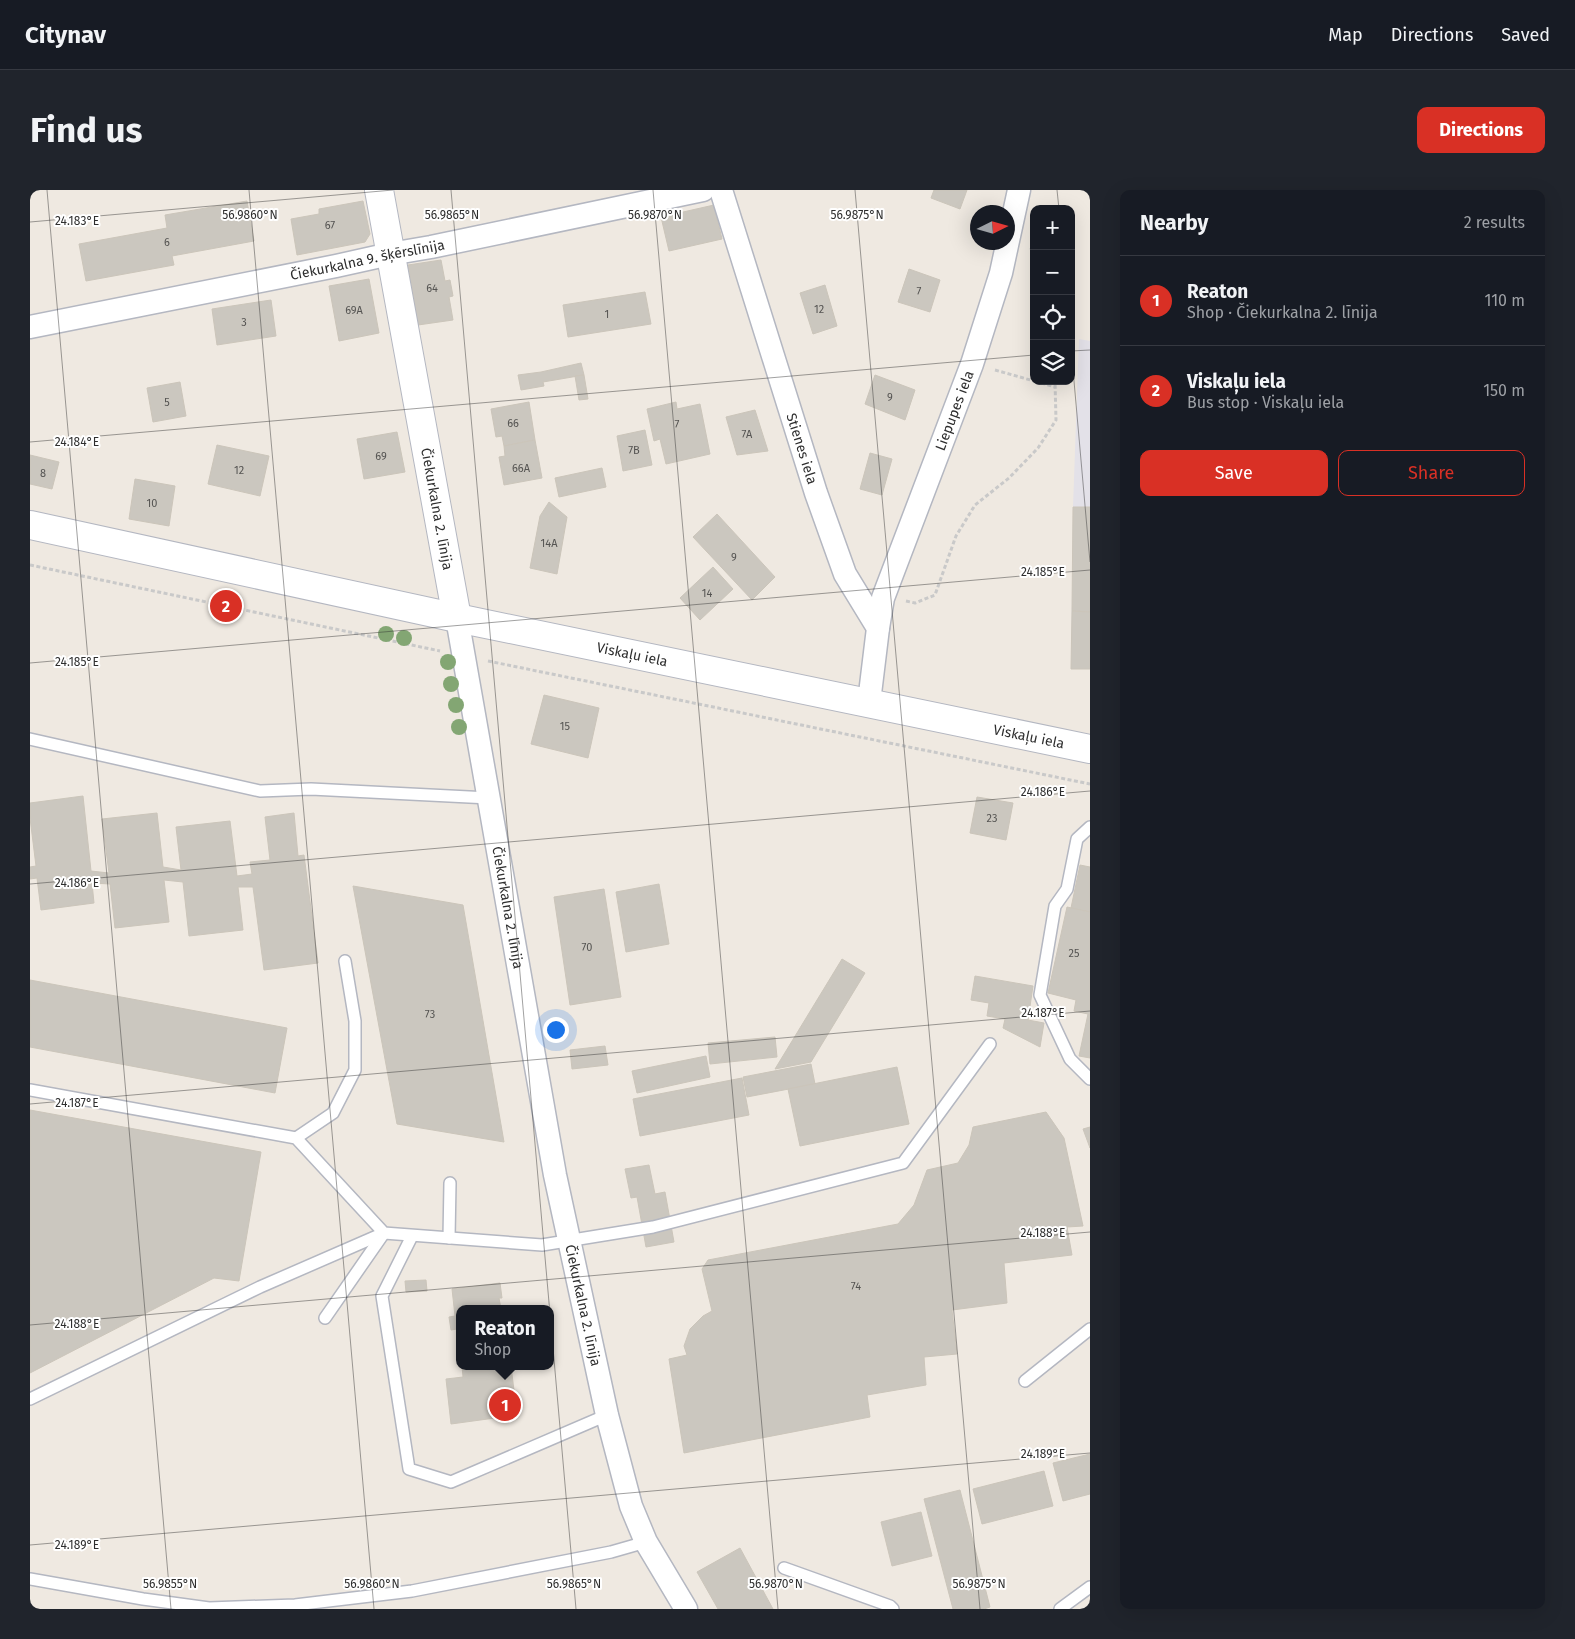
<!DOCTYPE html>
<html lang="en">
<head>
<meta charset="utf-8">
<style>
  body { margin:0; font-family:"Fira Sans",sans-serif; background:#20242c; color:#f1f3f6 }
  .controls { position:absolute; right:15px; top:15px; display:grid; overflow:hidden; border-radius:10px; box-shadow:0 5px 20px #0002 }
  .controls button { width:45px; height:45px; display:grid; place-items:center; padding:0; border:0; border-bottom:1px solid #363941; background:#171b24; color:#f1f3f6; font:25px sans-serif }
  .compass { position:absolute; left:940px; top:15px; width:45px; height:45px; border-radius:50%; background:#171b24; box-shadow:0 5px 20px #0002; rotate:85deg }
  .you { position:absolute; left:525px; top:839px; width:18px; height:18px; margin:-12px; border:4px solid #fff; border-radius:50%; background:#1a73e8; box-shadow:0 0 0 8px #1a73e833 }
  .badge { display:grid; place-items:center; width:32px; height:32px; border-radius:50%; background:#d93025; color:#fff; font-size:16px; font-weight:700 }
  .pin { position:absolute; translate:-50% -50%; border:2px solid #fff; box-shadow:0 1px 5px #0006 }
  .popup { position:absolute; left:426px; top:1115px; width:98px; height:65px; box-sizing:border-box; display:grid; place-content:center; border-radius:10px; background:#171b24; filter:drop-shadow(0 1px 4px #0005); font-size:16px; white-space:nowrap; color:#9ea1a6 }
  .popup b { font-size:19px; color:#f1f3f6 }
  .popup::after { content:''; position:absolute; left:50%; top:100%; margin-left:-10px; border:10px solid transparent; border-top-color:#171b24 }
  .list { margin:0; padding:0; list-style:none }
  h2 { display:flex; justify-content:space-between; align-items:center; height:65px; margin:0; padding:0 20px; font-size:21px }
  h2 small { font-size:16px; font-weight:400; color:#9ea1a6 }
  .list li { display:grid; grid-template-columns:32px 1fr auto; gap:15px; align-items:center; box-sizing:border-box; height:90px; padding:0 20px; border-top:1px solid #363941 }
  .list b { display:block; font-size:19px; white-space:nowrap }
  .list p { margin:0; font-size:16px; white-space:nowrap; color:#9ea1a6 }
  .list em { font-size:16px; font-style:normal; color:#9ea1a6 }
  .actions { display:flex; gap:10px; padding:15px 20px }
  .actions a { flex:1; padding:11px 0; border:1px solid #d93025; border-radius:10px; text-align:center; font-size:18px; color:#d93025 }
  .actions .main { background:#d93025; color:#fff }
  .icon { flex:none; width:28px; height:28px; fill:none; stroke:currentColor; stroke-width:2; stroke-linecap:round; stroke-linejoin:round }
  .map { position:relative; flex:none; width:1060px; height:1419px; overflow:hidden; border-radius:10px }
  header { display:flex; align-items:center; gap:30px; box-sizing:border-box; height:70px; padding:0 25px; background:#171b24; border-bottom:1px solid #363941 }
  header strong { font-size:24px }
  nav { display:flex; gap:28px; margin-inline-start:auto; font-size:18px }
  .intro { display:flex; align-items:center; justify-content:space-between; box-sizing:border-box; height:120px; padding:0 30px }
  h1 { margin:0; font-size:35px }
  .button { padding:12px 22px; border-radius:10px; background:#d93025; color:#fff; font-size:18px; font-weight:700 }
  main { display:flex; gap:30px; padding:0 30px }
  aside { flex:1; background:#171b24; border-radius:10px; box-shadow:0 5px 20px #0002 }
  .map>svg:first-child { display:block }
  .industrial { fill:#e3e1e8 }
  .building { fill:#cbc7bf; stroke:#cbc5ba }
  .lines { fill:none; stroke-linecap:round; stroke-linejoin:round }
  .lane-casing { stroke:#b4b7c1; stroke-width:14 }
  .street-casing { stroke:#b4b7c1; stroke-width:25 }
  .secondary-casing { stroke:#b4b7c1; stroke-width:30 }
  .path { stroke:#c9c9c9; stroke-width:3; stroke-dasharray:4 2.5; stroke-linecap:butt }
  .lane { stroke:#fff; stroke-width:11 }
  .street { stroke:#fff; stroke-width:22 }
  .secondary { stroke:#fff; stroke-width:28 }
  .tree { fill:#83a673 }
  .ticks { fill:none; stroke:#2e2e2e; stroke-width:1; stroke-opacity:0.45 }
  .labels { text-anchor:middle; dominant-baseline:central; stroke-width:4; stroke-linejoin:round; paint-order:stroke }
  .number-label { font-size:11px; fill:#555452 }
  .street-label { font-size:14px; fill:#2e2e2e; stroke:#fff }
  .ticks-label { font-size:12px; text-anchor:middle; fill:#2e2e2e; stroke:#fff; stroke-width:4; stroke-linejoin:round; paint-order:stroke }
</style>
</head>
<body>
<header>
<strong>Citynav</strong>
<nav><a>Map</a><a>Directions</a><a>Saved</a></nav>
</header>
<div class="intro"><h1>Find us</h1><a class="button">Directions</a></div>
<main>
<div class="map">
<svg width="1060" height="1419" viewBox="0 0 1060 1419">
  <rect width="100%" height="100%" fill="#efe9e1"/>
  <path class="industrial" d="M1049,149L1060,151V479H1041L1043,317Z"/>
  <g class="building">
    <path d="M904,0H937L930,19L901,8Z"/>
    <path d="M217,11L224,51L142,66L144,75L56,91L49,54L137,38L135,25Z"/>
    <path d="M333,11L340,44L335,52L267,65L261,29L289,24V19Z"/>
    <path d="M684,15L692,49L639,61L631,27Z"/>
    <path d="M411,70L415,91L420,90L423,106L419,107L423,130L388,135L378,75Z"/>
    <path d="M879,79L910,90L900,122L868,112Z"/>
    <path d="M339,89L349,143L309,151L299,96Z"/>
    <path d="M795,95L807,136L783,144L770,103Z"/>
    <path d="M615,102L621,134L538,147L533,115Z"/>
    <path d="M241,110L246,146L187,155L182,119Z"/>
    <path d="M551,173L554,185L513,192L514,196L491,200L488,185L511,182Z"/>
    <path d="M554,185L558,209L549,210L545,186Z"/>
    <path d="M845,185L885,200L875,230L835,214Z"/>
    <path d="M150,192L156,226L123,232L117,198Z"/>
    <path d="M499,212L505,250L474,256L472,246L466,247L461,219Z"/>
    <path d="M646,212L647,219L670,214L680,264L636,274L630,249L624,251L617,219Z"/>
    <path d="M725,220L738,261L707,265L696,227Z"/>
    <path d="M615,240L622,275L593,281L587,246Z"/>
    <path d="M367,242L375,282L334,289L327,249Z"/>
    <path d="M505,250L512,288L474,295L469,267L475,266L474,256Z"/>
    <path d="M187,255L239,266L230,306L178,294Z"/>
    <path d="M840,263L862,269L852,305L830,299Z"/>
    <path d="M0,265L29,272L22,299L0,294Z"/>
    <path d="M572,278L576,297L529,307L525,288Z"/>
    <path d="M105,289L145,296L139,336L99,329Z"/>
    <path d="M519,312L537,327L527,384L500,378L510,326Z"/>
    <path d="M1043,317H1060V422L1042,421Z"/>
    <path d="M687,324L745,387L722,410L663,347Z"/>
    <path d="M683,377L703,399L670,430L650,408Z"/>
    <path d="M1042,421L1060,422V479H1041Z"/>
    <path d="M514,505L569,518L558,568L501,554Z"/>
    <path d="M53,606L61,681L79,683L72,629L127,623L133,677L151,680L146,637L200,631L207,686L222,684L220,672L240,670L235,627L264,623L268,666L274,665L288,773L234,780L223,697H208L213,740L159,746L153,692L134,690L139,732L85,738L80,694L62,693L64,713L11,720L7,688L0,689V677L6,676L0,628V613Z"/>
    <path d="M947,607L983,613L976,650L940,643Z"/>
    <path d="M1050,675L1060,677V722L1041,718Z"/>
    <path d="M629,694L639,754L596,762L586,702Z"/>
    <path d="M323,696L433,715L474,952L367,934Z"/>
    <path d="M574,699L591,807L540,815L524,707Z"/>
    <path d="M1037,717L1060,722V868L1049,866L1058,824L1044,821L1046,810L1018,803Z"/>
    <path d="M812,769L835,783L781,872L745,879Z"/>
    <path d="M945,786L1003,796L998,830L1014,833L1010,857L973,838L975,829L957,826L959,813L941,810Z"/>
    <path d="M0,790L257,838L245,903L0,857Z"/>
    <path d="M745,847L747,867L680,874L678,853Z"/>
    <path d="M575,856L578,875L542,879L540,860Z"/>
    <path d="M676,866L680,887L607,903L602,881Z"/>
    <path d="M781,874L785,894L717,907L713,887Z"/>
    <path d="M867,877L879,934L770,956L758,899Z"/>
    <path d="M712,888L719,925L610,946L603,909Z"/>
    <path d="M0,920L231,962L209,1091L184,1088L0,1183Z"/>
    <path d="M1016,922L1034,948L1053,1036L1037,1037L1042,1065L974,1073L977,1113L922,1120L927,1164L894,1167L896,1195L837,1205L840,1227L654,1263L639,1169L657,1165L654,1156L660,1139L673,1126L682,1121L672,1079L678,1070L868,1034L884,1015L897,980L928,973L939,955L943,937Z"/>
    <path d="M1060,937V958L1053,939Z"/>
    <path d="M619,975L625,1004L635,1002L644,1052L616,1057L607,1007L601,1008L595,979Z"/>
    <path d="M396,1090L397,1101L376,1102L375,1091Z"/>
    <path d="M470,1093L472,1108H469L471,1119H430V1163L427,1139L421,1140L419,1127L425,1126L422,1099Z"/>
    <path d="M432,1176H481L487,1225L421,1234L416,1189L433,1187Z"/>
    <path d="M1060,1264V1304L1033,1311L1023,1273Z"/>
    <path d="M1014,1281L1023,1316L952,1334L943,1299Z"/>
    <path d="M930,1300L960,1417L954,1419H923L894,1309Z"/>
    <path d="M891,1322L902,1366L862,1376L851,1332Z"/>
    <path d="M710,1358L743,1419H688L667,1382Z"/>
  </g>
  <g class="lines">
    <defs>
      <g id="lane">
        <path d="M0,549L230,601L281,599L459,608"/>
        <path d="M1060,637L1047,649L1037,699L1025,716L1010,805L1040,869L1060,889"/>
        <path d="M0,900L266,948L354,1043L512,1055L623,1037L873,973L960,854"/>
        <path d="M266,948L303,923L325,880V831L315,771"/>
        <path d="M382,1046L352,1106L379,1279L421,1292L577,1225"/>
        <path d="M419,1048L420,993"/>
        <path d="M295,1128L354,1043"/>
        <path d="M995,1191L1060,1139"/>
        <path d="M0,1209L230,1097L354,1043"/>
        <path d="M754,1378L860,1416L863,1419"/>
        <path d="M0,1389L113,1409L179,1418L265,1415L382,1401L581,1362L616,1352"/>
        <path d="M1030,1419L1060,1397"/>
      </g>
      <g id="street">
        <path id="s1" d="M691,0L786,303L815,384L848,438L839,512"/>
        <path id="s2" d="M0,137L306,76L360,64L401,57L673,0"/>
        <path id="s3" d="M427,428L525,985L577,1225L601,1316L616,1352L656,1419"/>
        <path id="s4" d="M848,438L853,408L942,174L971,83L989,0"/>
      </g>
      <g id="secondary">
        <path id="s5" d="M349,0L427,428"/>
        <path id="s6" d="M0,335L427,428L1060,559"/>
      </g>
    </defs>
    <use href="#lane" class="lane-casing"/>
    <use href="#street" class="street-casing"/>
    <use href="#secondary" class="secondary-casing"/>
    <g class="path">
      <path d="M1001,58L1004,70"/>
      <path d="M965,180L1004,191"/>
      <path d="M1005,191L1025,197"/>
      <path d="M0,375L410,461"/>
      <path d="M876,411L885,413L905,405L926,346L945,315L979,288L1008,258L1026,230L1025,191"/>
      <path d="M458,471L1060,594"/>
    </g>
    <use href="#lane" class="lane"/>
    <use href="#street" class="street"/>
    <use href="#secondary" class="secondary"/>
  </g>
  <g class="tree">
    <circle cx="356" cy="444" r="8"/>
    <circle cx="374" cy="448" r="8"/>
    <circle cx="418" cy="472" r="8"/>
    <circle cx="421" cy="494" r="8"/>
    <circle cx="426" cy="515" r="8"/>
    <circle cx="429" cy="537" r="8"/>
  </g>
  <path class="ticks" d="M17,0L141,1419M219,0L344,1419M421,0L546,1419M623,0L748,1419M825,0L950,1419M1027,0L1029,19M0,32L363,0M1041,157L1060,372M1041,161L1060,160M0,252L1004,165M0,473L1060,380M0,694L1060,601M0,914L1060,821M0,1135L1060,1042M0,1355L1060,1263"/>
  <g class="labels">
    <g class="number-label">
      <text x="300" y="35">67</text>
      <text x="137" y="52">6</text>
      <text x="402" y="98">64</text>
      <text x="889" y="101">7</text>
      <text x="789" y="119">12</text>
      <text x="324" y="120">69A</text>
      <text x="577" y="124">1</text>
      <text x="214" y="132">3</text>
      <text x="860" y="207">9</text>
      <text x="137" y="212">5</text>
      <text x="483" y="233">66</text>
      <text x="647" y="234">7</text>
      <text x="717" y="244">7A</text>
      <text x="604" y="260">7B</text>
      <text x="351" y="266">69</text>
      <text x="491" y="278">66A</text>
      <text x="209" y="280">12</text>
      <text x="13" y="283">8</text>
      <text x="122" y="313">10</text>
      <text x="519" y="353">14A</text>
      <text x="704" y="367">9</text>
      <text x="677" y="403">14</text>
      <text x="535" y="536">15</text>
      <text x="962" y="628">23</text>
      <text x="557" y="757">70</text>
      <text x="1044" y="763">25</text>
      <text x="400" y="824">73</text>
      <text x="826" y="1096">74</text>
    </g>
    <g class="street-label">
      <text stroke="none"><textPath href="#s2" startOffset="344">Čiekurkalna 9. šķērslīnija</textPath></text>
      <text stroke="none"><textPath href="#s4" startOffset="231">Liepupes iela</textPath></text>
      <text stroke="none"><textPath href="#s1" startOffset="271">Stienes iela</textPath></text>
      <text stroke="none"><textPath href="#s5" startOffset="324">Čiekurkalna 2. līnija</textPath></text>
      <text stroke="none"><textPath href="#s6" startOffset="616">Viskaļu iela</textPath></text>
      <text stroke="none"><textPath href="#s6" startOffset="1021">Viskaļu iela</textPath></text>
      <text stroke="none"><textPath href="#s3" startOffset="294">Čiekurkalna 2. līnija</textPath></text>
      <text stroke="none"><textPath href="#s3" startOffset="699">Čiekurkalna 2. līnija</textPath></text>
    </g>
  </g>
  <g class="ticks-label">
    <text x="220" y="29">56.9860°N</text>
    <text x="422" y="29">56.9865°N</text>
    <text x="625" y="29">56.9870°N</text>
    <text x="827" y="29">56.9875°N</text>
    <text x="47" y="35">24.183°E</text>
    <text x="47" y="256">24.184°E</text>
    <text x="1013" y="386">24.185°E</text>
    <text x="47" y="476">24.185°E</text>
    <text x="1013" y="606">24.186°E</text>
    <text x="47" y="697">24.186°E</text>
    <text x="1013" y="827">24.187°E</text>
    <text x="47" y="917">24.187°E</text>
    <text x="1013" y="1047">24.188°E</text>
    <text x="47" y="1138">24.188°E</text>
    <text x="1013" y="1268">24.189°E</text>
    <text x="47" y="1359">24.189°E</text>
    <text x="140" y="1398">56.9855°N</text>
    <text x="342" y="1398">56.9860°N</text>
    <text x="544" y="1398">56.9865°N</text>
    <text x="746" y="1398">56.9870°N</text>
    <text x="949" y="1398">56.9875°N</text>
  </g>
</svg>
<div class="controls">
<button>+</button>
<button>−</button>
<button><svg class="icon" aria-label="locate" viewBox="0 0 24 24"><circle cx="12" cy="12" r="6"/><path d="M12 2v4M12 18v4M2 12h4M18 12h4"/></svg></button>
<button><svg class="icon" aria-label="layers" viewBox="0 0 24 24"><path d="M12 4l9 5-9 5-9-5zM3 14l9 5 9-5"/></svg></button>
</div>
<svg class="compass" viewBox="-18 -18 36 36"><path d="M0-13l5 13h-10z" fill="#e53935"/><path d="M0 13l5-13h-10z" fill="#9ea1a6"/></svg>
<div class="you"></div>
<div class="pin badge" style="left:475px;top:1215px">1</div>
<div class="popup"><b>Reaton</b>Shop</div>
<div class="pin badge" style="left:196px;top:416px">2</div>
</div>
<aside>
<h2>Nearby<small>2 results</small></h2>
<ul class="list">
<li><span class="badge">1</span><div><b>Reaton</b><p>Shop · Čiekurkalna 2. līnija</p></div><em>110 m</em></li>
<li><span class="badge">2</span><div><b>Viskaļu iela</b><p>Bus stop · Viskaļu iela</p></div><em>150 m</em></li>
</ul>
<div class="actions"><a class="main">Save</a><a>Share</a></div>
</aside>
</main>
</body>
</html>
